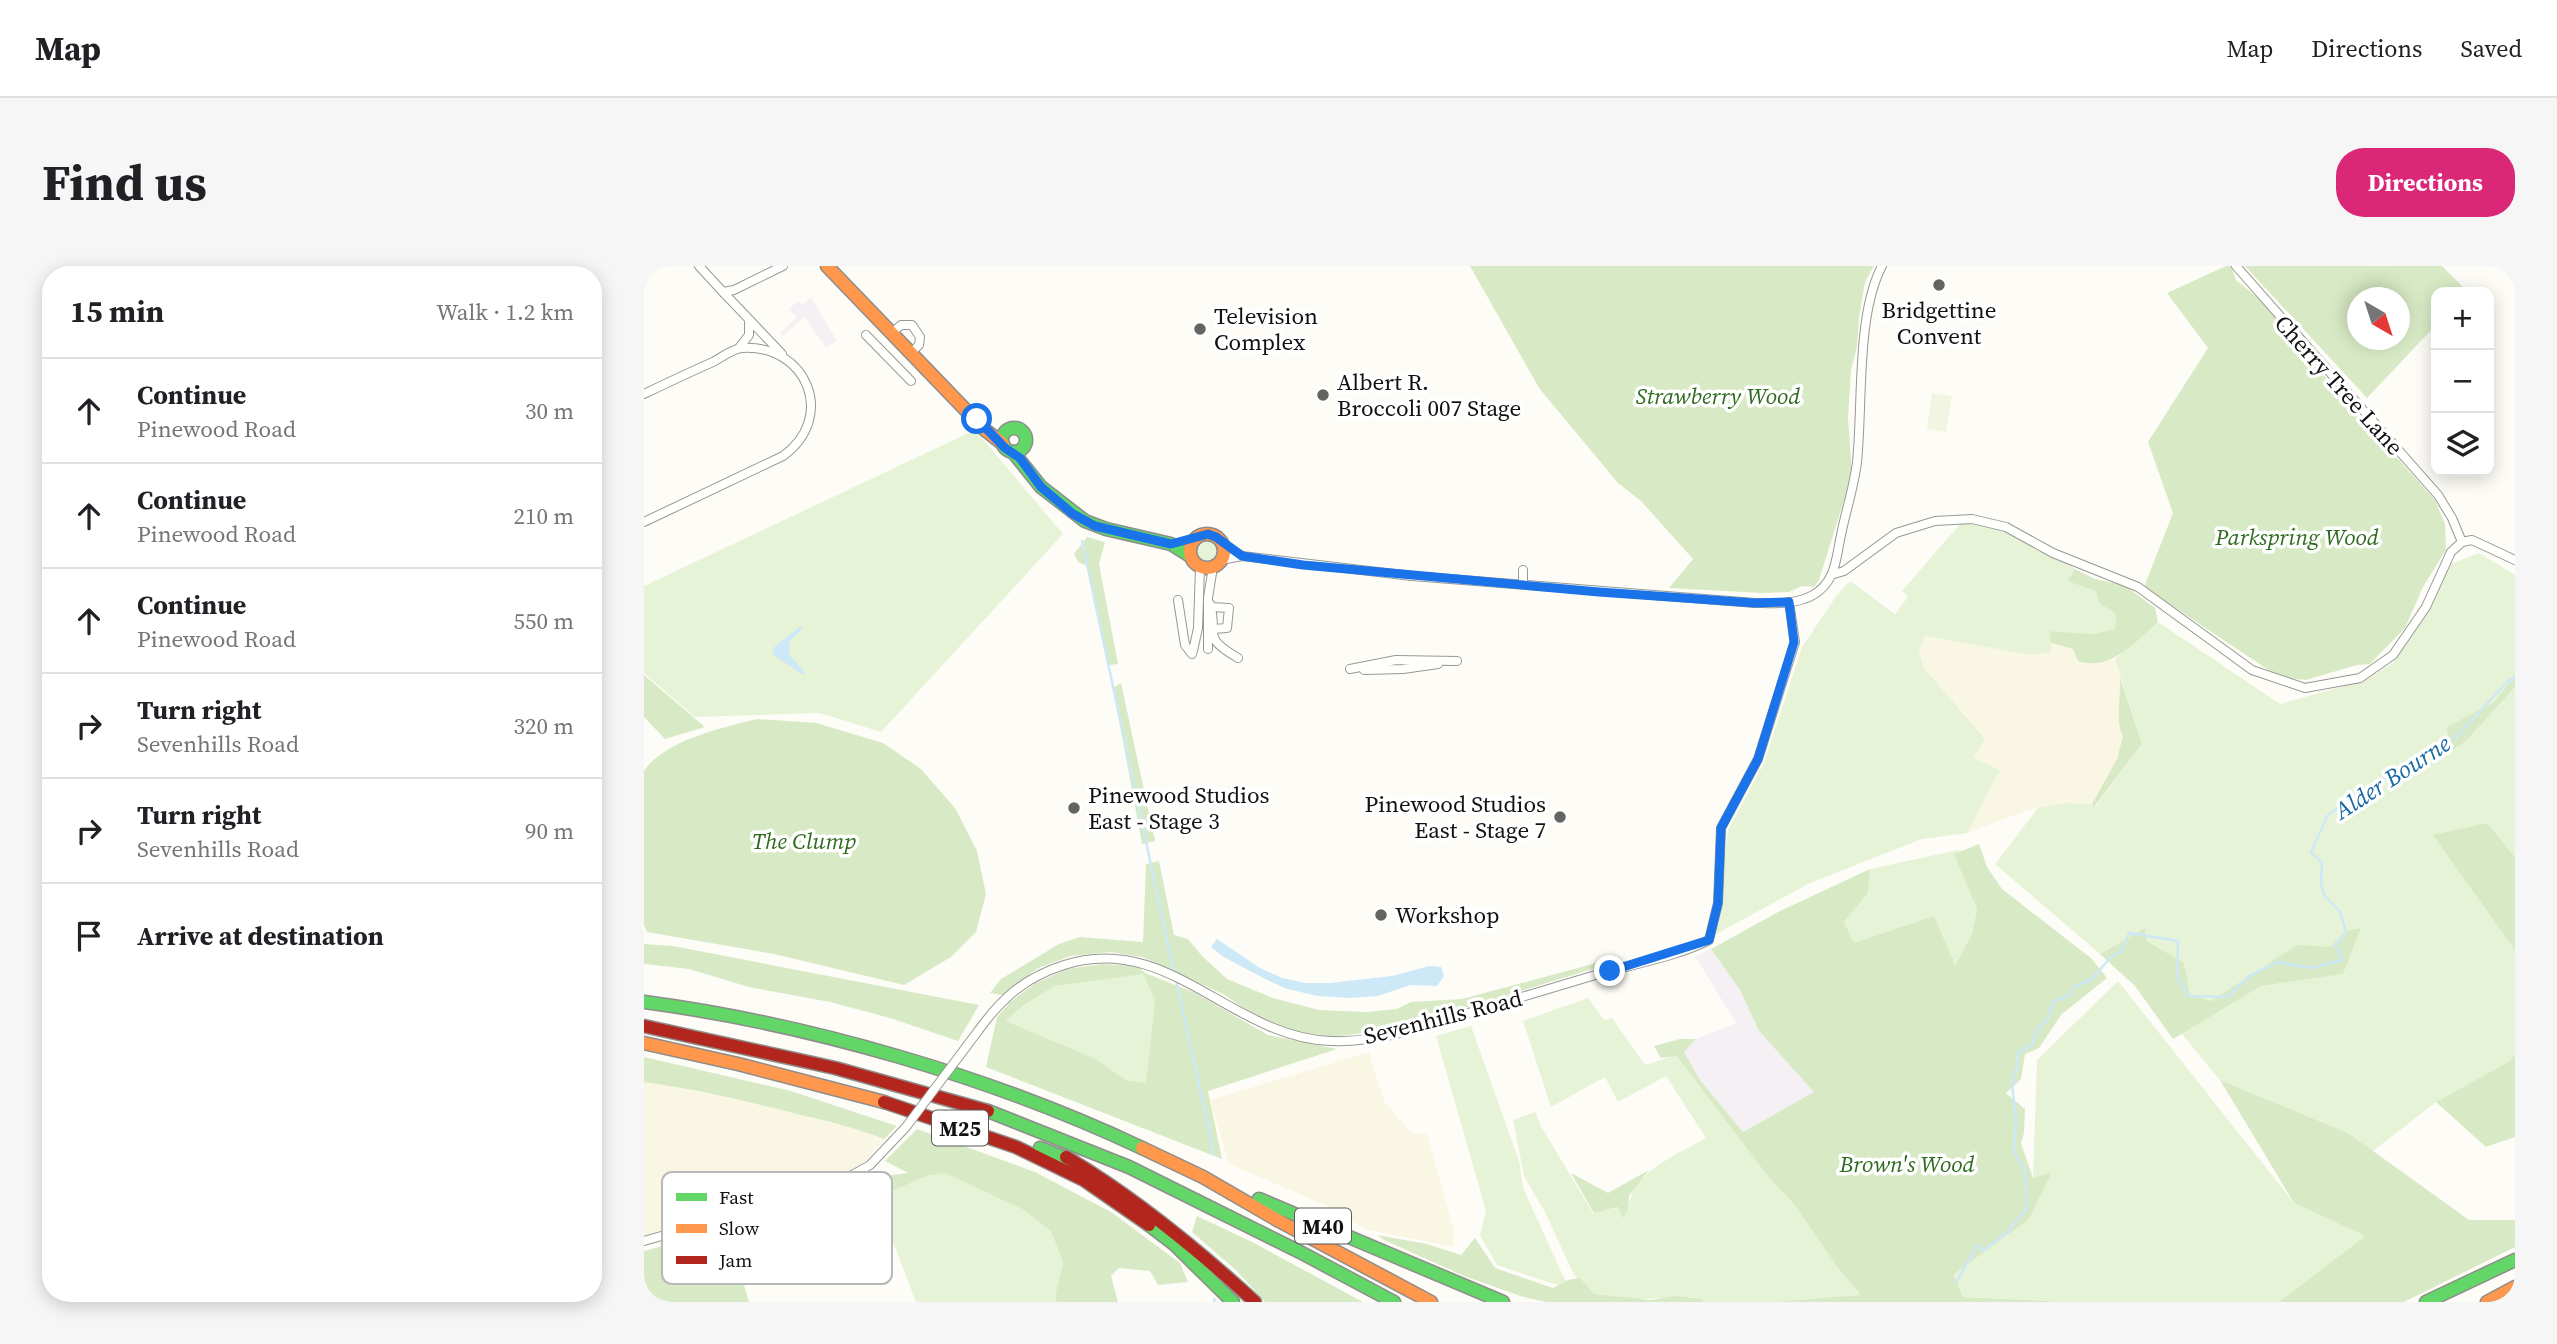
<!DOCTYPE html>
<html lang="en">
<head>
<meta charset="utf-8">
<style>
  body { margin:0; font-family:"Source Serif 4",serif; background:#f6f6f6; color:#202124 }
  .controls { position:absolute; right:21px; top:21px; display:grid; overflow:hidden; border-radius:14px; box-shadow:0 4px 18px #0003 }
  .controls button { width:63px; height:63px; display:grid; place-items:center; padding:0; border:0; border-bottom:2px solid #e0e0e0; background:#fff; color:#202124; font:35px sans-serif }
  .compass { position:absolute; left:1703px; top:21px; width:63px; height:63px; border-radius:50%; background:#fff; box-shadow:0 4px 18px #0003; rotate:141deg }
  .stop { position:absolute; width:21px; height:21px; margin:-16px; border:5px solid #1a73e8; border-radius:50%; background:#fff }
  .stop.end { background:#1a73e8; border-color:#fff; box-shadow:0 2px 7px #0008 }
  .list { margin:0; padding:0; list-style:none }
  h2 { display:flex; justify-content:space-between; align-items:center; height:91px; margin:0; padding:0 28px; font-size:30px }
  h2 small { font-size:23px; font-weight:400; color:#757577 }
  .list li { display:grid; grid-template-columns:46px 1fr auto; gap:21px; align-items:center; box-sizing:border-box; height:105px; padding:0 28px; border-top:2px solid #e0e0e0 }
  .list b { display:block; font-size:26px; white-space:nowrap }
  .list p { margin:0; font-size:23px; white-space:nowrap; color:#757577 }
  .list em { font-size:23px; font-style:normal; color:#757577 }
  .icon { flex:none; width:38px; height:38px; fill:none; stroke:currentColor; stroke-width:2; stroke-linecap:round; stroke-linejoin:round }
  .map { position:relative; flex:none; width:1871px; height:1036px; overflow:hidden; border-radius:28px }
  header { display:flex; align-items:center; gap:42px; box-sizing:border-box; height:98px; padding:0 35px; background:#fff; border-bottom:2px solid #e0e0e0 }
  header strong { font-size:33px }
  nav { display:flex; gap:38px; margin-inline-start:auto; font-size:24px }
  .intro { display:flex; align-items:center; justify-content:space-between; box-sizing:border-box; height:168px; padding:0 42px }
  h1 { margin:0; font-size:49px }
  .button { padding:18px 32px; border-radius:28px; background:#db2777; color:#fff; font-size:24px; font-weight:700 }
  main { display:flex; gap:42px; padding:0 42px }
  aside { flex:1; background:#fff; border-radius:28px; box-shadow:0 4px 18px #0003 }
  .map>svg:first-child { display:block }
  .industrial { fill:#f5f0f3 }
  .farmland { fill:#f9f7e4 }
  .green { fill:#e7f3d7 }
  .forest { fill:#d8eac5; fill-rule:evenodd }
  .pitch { fill:#f0f6e1 }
  .water { fill:#cde8f7 }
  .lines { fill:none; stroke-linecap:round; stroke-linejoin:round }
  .stream { stroke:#cde8f7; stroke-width:2.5 }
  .street-casing { stroke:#979795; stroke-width:10 }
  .fast-casing { stroke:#8e8d8b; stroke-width:15 }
  .slow-casing { stroke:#8e8d8b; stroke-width:15 }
  .jam-casing { stroke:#8e8d8b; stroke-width:15 }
  .street { stroke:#fffffe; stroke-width:8 }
  .fast { stroke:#63d668; stroke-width:12 }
  .slow { stroke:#ff974d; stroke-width:12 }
  .jam { stroke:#b3261e; stroke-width:12 }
  .street-bridge-casing { stroke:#979795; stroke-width:10; stroke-linecap:butt }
  .street-bridge { stroke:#fffffe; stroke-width:8 }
  .route { stroke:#1a73e8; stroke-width:9 }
  .poi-dot { fill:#646362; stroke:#fff; stroke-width:2.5 }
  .labels { text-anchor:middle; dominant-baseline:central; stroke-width:7; stroke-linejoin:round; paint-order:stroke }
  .shield { fill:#fff; stroke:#585858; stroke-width:2 }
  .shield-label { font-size:21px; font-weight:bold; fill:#111 }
  .poi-label { font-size:23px; fill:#111; stroke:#fff; text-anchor:start }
  .street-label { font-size:23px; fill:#111; stroke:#fff }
  .park-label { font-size:23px; font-style:italic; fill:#2f6b1f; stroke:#fff }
  .water-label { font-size:24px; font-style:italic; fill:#1768a6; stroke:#fff }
  .key { fill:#fff; stroke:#b8b8b8; stroke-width:2 }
  .key-label { font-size:19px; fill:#111 }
</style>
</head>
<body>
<header>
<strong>Map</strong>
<nav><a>Map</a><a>Directions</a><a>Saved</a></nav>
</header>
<div class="intro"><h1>Find us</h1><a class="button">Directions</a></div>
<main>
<aside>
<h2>15 min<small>Walk · 1.2 km</small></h2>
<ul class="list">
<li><svg class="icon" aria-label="ahead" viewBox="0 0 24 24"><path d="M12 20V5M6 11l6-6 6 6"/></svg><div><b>Continue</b><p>Pinewood Road</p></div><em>30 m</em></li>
<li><svg class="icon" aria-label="ahead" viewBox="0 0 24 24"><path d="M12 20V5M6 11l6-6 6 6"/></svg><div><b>Continue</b><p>Pinewood Road</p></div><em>210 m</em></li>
<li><svg class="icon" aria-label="ahead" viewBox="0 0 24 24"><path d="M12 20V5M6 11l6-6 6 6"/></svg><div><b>Continue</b><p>Pinewood Road</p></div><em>550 m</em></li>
<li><svg class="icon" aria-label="right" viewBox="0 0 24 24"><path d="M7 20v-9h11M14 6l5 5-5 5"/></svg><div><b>Turn right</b><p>Sevenhills Road</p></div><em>320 m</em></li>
<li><svg class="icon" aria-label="right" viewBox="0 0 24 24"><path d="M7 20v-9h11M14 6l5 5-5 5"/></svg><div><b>Turn right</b><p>Sevenhills Road</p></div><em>90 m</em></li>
<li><svg class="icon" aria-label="arrive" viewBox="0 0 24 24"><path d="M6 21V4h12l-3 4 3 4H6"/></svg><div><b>Arrive at destination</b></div></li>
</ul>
</aside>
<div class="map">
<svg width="1871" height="1036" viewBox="0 0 1871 1036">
  <rect width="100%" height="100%" fill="#fdfcf7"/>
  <g class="industrial">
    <path d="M167,31L193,75L182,81L160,51L139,70L136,67L153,51L145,43L154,35L158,39Z"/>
    <path d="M1067,683L1096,724L1115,765L1171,826L1099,866L1056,814L1039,785L1052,773L1092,757L1051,690Z"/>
  </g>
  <g class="farmland">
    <path d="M1281,370L1387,389L1407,386V377L1429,383L1444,398L1471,393L1476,411L1478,431L1475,452L1479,470L1473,493L1448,538L1422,537L1384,544L1323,567L1356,504L1328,492L1341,473L1280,402L1275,385Z"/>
    <path d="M725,786L740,835L767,867L783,868L810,965L809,981L720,963L683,940L585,898L566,834Z"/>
    <path d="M0,816L27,820L114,838L207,862L240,873L213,905L183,920L0,973Z"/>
  </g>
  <g class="green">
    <path d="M331,164L419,268L237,466L176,447L51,451L0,407V320Z"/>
    <path d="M1316,258L1349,259L1416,292L1431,303L1424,315L1453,325L1455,337L1472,348L1471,364L1449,368L1407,365V386L1387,389L1281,370L1275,385L1280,402L1341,473L1329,492L1356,504L1323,567L1278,573L1166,617L1072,668L1084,564L1120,497L1158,381L1193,329L1206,315L1251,348L1264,331L1258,325Z"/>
    <circle cx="563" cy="285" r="13"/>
    <path d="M1835,287L1871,309V408L1850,436L1803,461L1804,478L1767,500L1757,499L1758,508L1790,498L1823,474L1871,421V591L1843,557L1871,682V789L1864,796L1792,836L1729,885L1704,867L1576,814L1537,767L1617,720L1698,708L1701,665L1686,681L1653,680L1567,735L1546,728L1539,697L1503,675L1501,662L1456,688L1351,598L1394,542L1422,537L1448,538L1451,541L1498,478L1471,393L1514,356L1636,438L1722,414L1749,397L1782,350L1807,298Z"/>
    <path d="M1319,583L1311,588L1333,643L1328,668L1310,700L1210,677L1200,656L1224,627L1226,603Z"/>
    <path d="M499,707L511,734L502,817L482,814L452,793L362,755L380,739L411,720Z"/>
    <path d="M1474,715L1650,937L1721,970L1635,1036H1425L1319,1031L1310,1007L1385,953L1407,907L1389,912L1393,794Z"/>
    <path d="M944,732L960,754L968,752L1001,799L1033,789L1126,913L1149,937L1194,1002L1218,1030L1132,1036H1060L1057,1033C1020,1031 985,1034 948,1035L928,1005L901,946L880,910L869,854L891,846L898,862L949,947L975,941L984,944C988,905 1031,890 1062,872L1022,810L974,836L961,811L907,841L879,755Z"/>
    <path d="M827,760L875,895L879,922L925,1023L853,999L836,969L842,945L792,770Z"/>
    <path d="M301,907L378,943L407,965L419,997L411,1030L413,1036H272L232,932L283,910Z"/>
  </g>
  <g class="forest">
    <path d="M826,0H1230L1221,16L1215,52L1213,81L1207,104L1204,152L1208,209L1175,314L1170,321L1158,320L1145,326L1118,327L1025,322L1049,293L997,235L974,217L895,122Z"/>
    <path d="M1582,0H1587L1592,14L1620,37L1646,72L1791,234L1801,258L1802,284L1779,321L1761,362L1726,398L1713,399L1662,414L1635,411L1500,321L1529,247L1504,176L1564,82L1523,27Z"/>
    <path d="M1601,0H1798L1823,25L1792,26V59L1723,132ZM1714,32H1756V74H1714Z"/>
    <path d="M443,271L461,276L455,298L474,398L464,399L444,300L434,296L430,288Z"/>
    <path d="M1431,303L1451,313L1480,319L1511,342L1514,356C1492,375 1467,406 1434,395L1429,383L1407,377L1406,365L1449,368L1471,363L1472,348L1455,337L1452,325L1423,315Z"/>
    <path d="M1871,408V421L1823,474L1790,498L1757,508L1756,499L1767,500L1804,478L1803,461L1850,436Z"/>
    <path d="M0,409L61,461L21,473L0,451Z"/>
    <path d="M1476,411L1498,478L1450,541L1448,538L1473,493L1479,470C1471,458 1477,428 1476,411Z"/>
    <path d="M477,417L511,575L498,578L469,422Z"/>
    <path d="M113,453L172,457L239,477L277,503L311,542L333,585L342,628L332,666L307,691L260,719L130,688L3,666L0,659V505C21,474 77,462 113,453Z"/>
    <path d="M1843,557L1871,591V684L1789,569Z"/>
    <path d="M1335,578L1343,601L1358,623L1448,693L1463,712L1417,749L1395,782L1381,788L1377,813L1362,827L1381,843L1380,867L1377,877L1389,912L1408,906L1385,953L1310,1008L1319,1031L1425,1036H1132L1217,1029L1194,1002L1149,937L1126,913L1033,790L1017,792L1010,780L1036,773H1052L1040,786L1056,814L1099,866L1170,826L1115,765L1096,724L1067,683L1136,645L1226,603L1224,627L1200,656L1210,677L1290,650L1311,699L1328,668L1333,643L1310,588Z"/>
    <path d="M515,595L530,669L544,673L558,690L583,713L629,732L675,744L723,746L753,743L767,736L818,733L956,696L958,700L760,761L690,771L649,765L620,757L581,729L528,704L498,691L465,686L427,690L394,702L358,729L346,727L357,713L415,678L436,671L499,676L502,598Z"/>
    <path d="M1501,662L1503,675L1540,697L1546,728L1567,735L1653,679L1686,681L1701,665L1717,662L1699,708L1617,720L1529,773L1491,720L1456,688Z"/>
    <path d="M0,678L29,680L335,739L314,775L246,752L186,736L105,721L45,703L0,698Z"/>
    <path d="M458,698L493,700L501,707L549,726L624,769L693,783L564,825L578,893L342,801L353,751L366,736L392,717L423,703ZM499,708L511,734L502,817L482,814L452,793L362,755L380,739L411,720Z"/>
    <path d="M1871,789V871L1842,881L1792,836L1864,796Z"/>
    <path d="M0,791L147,825L253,860L240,873C212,862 182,855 153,848C102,835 51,823 0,816Z"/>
    <path d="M1576,814L1704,867L1825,954H1871V981L1760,1036H1635L1721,970L1650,937Z"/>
    <path d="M273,863L391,906L467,946L536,997L544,1016L514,1019L506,1005L475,1002L467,1010L474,1036H413L411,1030L419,997L407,965L378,943L301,907L283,910L232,932L225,912L264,907L241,895Z"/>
    <path d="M1005,904L985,930L984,944L979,952L974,941L950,947L927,907L964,927Z"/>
    <path d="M553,950L608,976L719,1036H621L593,1005L548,966Z"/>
    <path d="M83,962L105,1036H0V985Z"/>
    <path d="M733,969L783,978L817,989L831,972L851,1002L909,1022L924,1014L936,1012L950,1028L1007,1034L1031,1030L1057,1033L1060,1036H902L876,1030L820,1010L740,974Z"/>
  </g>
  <path class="pitch" d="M1288,127L1308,130L1302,166L1283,163Z"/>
  <g class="water">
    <path d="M157,360L158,363L146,375L145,388L162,408H158L128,388L131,380Z"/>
    <path d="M573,673L616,702L638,712L661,717H686L748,710L785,700L797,701L800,710L793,720L766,719L734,730L706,732L674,730L643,723L619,712L578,690L567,681Z"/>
  </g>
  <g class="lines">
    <g class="stream">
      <path d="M438,275L530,707"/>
      <path d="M532,714L567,873L568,888"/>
      <path d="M1312,1017L1333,979L1339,985L1363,966L1383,942L1381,903L1370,886L1372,855L1368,818L1373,801L1374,786L1389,778L1392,764L1403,754L1409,736L1424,730L1431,720L1447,714L1466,692L1477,685L1485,667L1534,675L1533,710L1544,730L1584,731L1605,710L1633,696L1667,702L1698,694L1691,679L1702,666L1696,646L1680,629L1677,617L1678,597L1667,586L1684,549L1721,523L1814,469L1864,415L1871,412"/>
      <path d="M570,1033L571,1036"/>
    </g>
    <defs>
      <g id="street">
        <path d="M55,0L79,26"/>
        <path d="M1592,0L1794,229L1808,252L1818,276"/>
        <path d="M249,66L257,59H268L276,71L275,79L268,86"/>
        <path d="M222,69L267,115"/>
        <path d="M95,82L105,69V54"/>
        <path d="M138,88L79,26L90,24L139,0"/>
        <path d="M0,128C23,117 46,106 69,96C78,91 88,83 98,82C163,78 193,151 139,190L0,256"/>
        <path d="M577,277L598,290"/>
        <path d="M577,294L598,290L768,310L1111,337C1129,337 1152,339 1169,329C1192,316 1192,292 1197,269C1202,244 1210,221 1213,196C1219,139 1212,49 1238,0"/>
        <path d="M879,304V317"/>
        <path d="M1190,308L1200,305L1252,267L1291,255L1328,253L1362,261L1409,287L1494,321L1608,404L1661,422L1716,412L1749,389L1782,341L1807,286L1818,276L1828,274L1871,294"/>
        <path d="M534,334L541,379L548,388"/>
        <path d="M566,338C575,369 556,370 594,392"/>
        <path d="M567,341L585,342L583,362L568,363"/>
        <path d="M564,383V332L569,301"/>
        <path d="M549,385L554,362L556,301"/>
        <path d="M706,403L752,394L813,395"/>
        <path d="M720,404L759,403L794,398"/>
        <path d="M334,765C358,732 380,712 420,699C524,665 588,772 687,775C736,777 785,759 831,745C870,733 909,722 948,710C982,700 1035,690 1065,674L1074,637L1077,562L1114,493L1151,376L1145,336"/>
        <path d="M0,975L183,923L226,899L262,861"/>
      </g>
      <g id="fast">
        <circle cx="370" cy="174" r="12"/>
        <path d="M369,186L397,221L441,255L462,263L527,278L546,290"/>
        <path d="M0,736C166,758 347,811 498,882"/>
        <path d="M344,845L485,901L656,986L750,1036"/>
        <path d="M396,882L429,895"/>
        <path d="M615,933L859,1036"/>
        <path d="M505,959L530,978L589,1036"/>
        <path d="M1782,1036L1871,994"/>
      </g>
      <g id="slow">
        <path d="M183,0L340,163L359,178"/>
        <circle cx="563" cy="285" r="17"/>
        <path d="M0,777L94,798L240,836"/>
        <path d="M498,882L559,911L635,955L787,1036"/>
        <path d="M1843,1036L1871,1021"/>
      </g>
      <g id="jam">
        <path d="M0,760L191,802L344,845"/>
        <path d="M240,836L372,881L440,914L505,959"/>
        <path d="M422,891C491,932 552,982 611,1036"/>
      </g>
    </defs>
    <use href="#street" class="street-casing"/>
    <use href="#fast" class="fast-casing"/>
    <use href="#slow" class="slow-casing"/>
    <use href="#jam" class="jam-casing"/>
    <use href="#street" class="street"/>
    <use href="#fast" class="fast"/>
    <use href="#slow" class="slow"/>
    <use href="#jam" class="jam"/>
    <defs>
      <path id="street-bridge" d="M262,861L334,765"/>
    </defs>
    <use href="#street-bridge" class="street-bridge-casing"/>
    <use href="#street-bridge" class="street-bridge"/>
  </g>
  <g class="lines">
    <path class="route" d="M333,153L361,182L376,192L397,221L429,248L451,260L527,278L564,268L572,271L598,290L659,299L955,326L1111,337L1145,336L1150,376L1114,493L1077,562L1074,637L1065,674L966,705"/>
  </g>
  <g class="poi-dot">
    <circle cx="1295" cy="19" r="7"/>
    <circle cx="556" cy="63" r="7"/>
    <circle cx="679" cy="129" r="7"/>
    <circle cx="430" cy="542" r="7"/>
    <circle cx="916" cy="551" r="7"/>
    <circle cx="737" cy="649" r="7"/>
  </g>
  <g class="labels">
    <g class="shield">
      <rect x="288" y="844.5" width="56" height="35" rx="5"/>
      <rect x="651" y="942.5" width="56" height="35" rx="5"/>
    </g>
    <g class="shield-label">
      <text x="316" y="862">M25</text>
      <text x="679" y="960">M40</text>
    </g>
    <g class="poi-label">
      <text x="1295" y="44" text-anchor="middle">Bridgettine<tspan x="1295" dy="26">Convent</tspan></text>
      <text x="570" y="50">Television<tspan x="570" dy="26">Complex</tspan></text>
      <text x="693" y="116">Albert R.<tspan x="693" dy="26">Broccoli 007 Stage</tspan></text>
      <text x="444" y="529">Pinewood Studios<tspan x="444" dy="26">East - Stage 3</tspan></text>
      <text x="902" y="538" text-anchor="end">Pinewood Studios<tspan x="902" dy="26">East - Stage 7</tspan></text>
      <text x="751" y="649">Workshop</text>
    </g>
    <g class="street-label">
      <text transform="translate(1695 119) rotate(48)">Cherry Tree Lane</text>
      <text transform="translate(799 751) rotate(-14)">Sevenhills Road</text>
    </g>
    <g class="park-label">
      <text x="1074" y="130">Strawberry Wood</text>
      <text x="1653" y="271">Parkspring Wood</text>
      <text x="160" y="575">The Clump</text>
      <text x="1263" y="898">Brown's Wood</text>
    </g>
    <g class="water-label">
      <text transform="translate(1748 511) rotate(-33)">Alder Bourne</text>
    </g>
  </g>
  <rect x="18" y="906" width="230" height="112" rx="10" class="key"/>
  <rect x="32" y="927" width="31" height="8" fill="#63d668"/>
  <rect x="32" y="958" width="31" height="9" fill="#ff974d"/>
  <rect x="32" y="990" width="31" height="8" fill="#b3261e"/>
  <g class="key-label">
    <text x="75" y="938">Fast</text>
    <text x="75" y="969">Slow</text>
    <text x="75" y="1001">Jam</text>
  </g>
</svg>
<div class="controls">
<button>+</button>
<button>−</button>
<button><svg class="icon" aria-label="layers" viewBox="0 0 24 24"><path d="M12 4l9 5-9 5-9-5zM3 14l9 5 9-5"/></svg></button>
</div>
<svg class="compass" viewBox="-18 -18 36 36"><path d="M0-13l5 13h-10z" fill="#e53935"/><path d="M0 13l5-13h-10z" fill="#757577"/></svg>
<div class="stop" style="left:333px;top:153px"></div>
<div class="stop end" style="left:966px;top:705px"></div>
</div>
</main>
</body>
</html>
